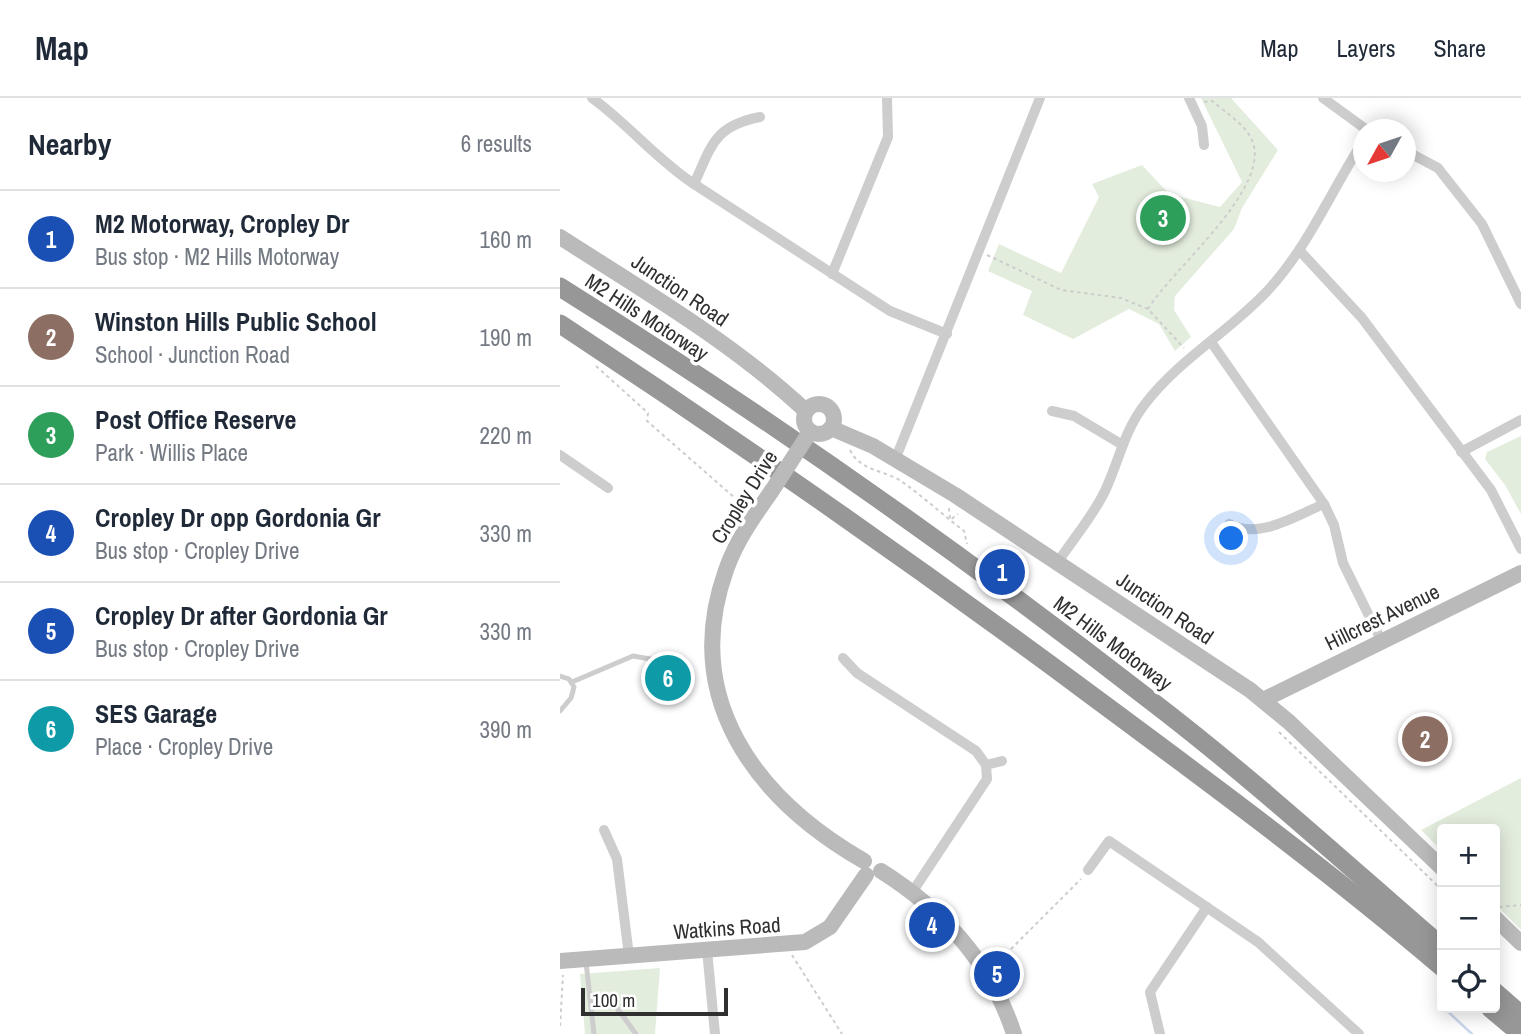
<!DOCTYPE html>
<html lang="en">
<head>
<meta charset="utf-8">
<style>
  body { margin:0; font-family:"Archivo Narrow",sans-serif; background:#f2f2f3; color:#1f2937 }
  .controls { position:absolute; right:21px; bottom:21px; display:grid; overflow:hidden; border-radius:7px; box-shadow:0 4px 18px #0003 }
  .controls button { width:63px; height:63px; display:grid; place-items:center; padding:0; border:0; border-bottom:2px solid #e0e1e3; background:#fff; color:#1f2937; font:35px sans-serif }
  .compass { position:absolute; left:793px; top:21px; width:63px; height:63px; border-radius:50%; background:#fff; box-shadow:0 4px 18px #0003; rotate:230deg }
  .scale { position:absolute; left:21px; bottom:18px; width:147px; box-sizing:border-box; padding-left:7px; border:4px solid #303030; border-top:0; font-size:19px; line-height:24px; white-space:nowrap; color:#303030; -webkit-text-stroke:5px #fff; paint-order:stroke }
  .you { position:absolute; left:672px; top:441px; width:24px; height:24px; margin:-18px; border:5px solid #fff; border-radius:50%; background:#1a73e8; box-shadow:0 0 0 10px #1a73e833 }
  .badge { display:grid; place-items:center; width:46px; height:46px; border-radius:50%; background:#7c3aed; color:#fff; font-size:23px; font-weight:700 }
  .pin { position:absolute; translate:-50% -50%; border:4px solid #fff; box-shadow:0 2px 7px #0006 }
  .list { margin:0; padding:0; list-style:none }
  h2 { display:flex; justify-content:space-between; align-items:center; height:91px; margin:0; padding:0 28px; font-size:30px }
  h2 small { font-size:23px; font-weight:400; color:#747a83 }
  .list li { display:grid; grid-template-columns:46px 1fr auto; gap:21px; align-items:center; box-sizing:border-box; height:98px; padding:0 28px; border-top:2px solid #e0e1e3 }
  .list b { display:block; font-size:26px; white-space:nowrap }
  .list p { margin:0; font-size:23px; white-space:nowrap; color:#747a83 }
  .list em { font-size:23px; font-style:normal; color:#747a83 }
  .icon { flex:none; width:38px; height:38px; fill:none; stroke:currentColor; stroke-width:2; stroke-linecap:round; stroke-linejoin:round }
  .map { position:relative; flex:none; width:961px; height:936px; overflow:hidden }
  header { display:flex; align-items:center; gap:42px; box-sizing:border-box; height:98px; padding:0 35px; background:#fff; border-bottom:2px solid #e0e1e3 }
  header strong { font-size:33px }
  nav { display:flex; gap:38px; margin-inline-start:auto; font-size:24px }
  main { display:flex }
  aside { flex:1; background:#fff }
  .map>svg:first-child { display:block }
  .park { fill:#e3edde }
  .lines { fill:none; stroke-linecap:round; stroke-linejoin:round }
  .stream { stroke:#cad8ed; stroke-width:2.5 }
  .path { stroke:#cdcdcd; stroke-width:2; stroke-dasharray:3.5 3.5; stroke-linecap:butt }
  .lane { stroke:#cdcdcd; stroke-width:5 }
  .street { stroke:#cdcdcd; stroke-width:10 }
  .secondary { stroke:#bababa; stroke-width:16 }
  .highway { stroke:#979797; stroke-width:19 }
  .secondary-bridge { stroke:#bababa; stroke-width:16 }
  .labels { text-anchor:middle; dominant-baseline:central; stroke-width:7; stroke-linejoin:round; paint-order:stroke }
  .street-label { font-size:21px; fill:#303030; stroke:#fff }
</style>
</head>
<body>
<header>
<strong>Map</strong>
<nav><a>Map</a><a>Layers</a><a>Share</a></nav>
</header>
<main>
<aside>
<h2>Nearby<small>6 results</small></h2>
<ul class="list">
<li><span class="badge" style="background:#1a4fb4">1</span><div><b>M2 Motorway, Cropley Dr</b><p>Bus stop · M2 Hills Motorway</p></div><em>160 m</em></li>
<li><span class="badge" style="background:#8d6e63">2</span><div><b>Winston Hills Public School</b><p>School · Junction Road</p></div><em>190 m</em></li>
<li><span class="badge" style="background:#2e9e5b">3</span><div><b>Post Office Reserve</b><p>Park · Willis Place</p></div><em>220 m</em></li>
<li><span class="badge" style="background:#1a4fb4">4</span><div><b>Cropley Dr opp Gordonia Gr</b><p>Bus stop · Cropley Drive</p></div><em>330 m</em></li>
<li><span class="badge" style="background:#1a4fb4">5</span><div><b>Cropley Dr after Gordonia Gr</b><p>Bus stop · Cropley Drive</p></div><em>330 m</em></li>
<li><span class="badge" style="background:#0f9aa8">6</span><div><b>SES Garage</b><p>Place · Cropley Drive</p></div><em>390 m</em></li>
</ul>
</aside>
<div class="map">
<svg width="961" height="936" viewBox="0 0 961 936">
  <rect width="100%" height="100%" fill="#fff"/>
  <g class="park">
    <path d="M641,0H671L718,52L682,110L674,131L615,198L614,212L631,239L615,253L599,226L569,211L513,241L463,217L472,193L428,173L439,146L501,175L539,99L532,86L582,67L609,96L660,109L682,84Z"/>
    <path d="M961,338V416L945,387L925,361L927,354Z"/>
    <path d="M961,680V832L935,806V731H882V753L861,732Z"/>
    <path d="M100,870L95,936H25L20,876Z"/>
  </g>
  <g class="lines">
    <g class="stream">
      <path d="M882,907V908"/>
      <path d="M884,910L912,936"/>
    </g>
    <g class="path">
      <path d="M427,157L501,192L561,200L588,211L624,250"/>
      <path d="M588,211C611,172 716,87 691,40C684,26 664,13 652,3L644,4"/>
      <path d="M36,268L88,315L87,323L184,408"/>
      <path d="M290,352C300,373 324,372 341,383C358,395 374,409 390,422L398,416"/>
      <path d="M389,410L390,422L404,433L407,446"/>
      <path d="M719,634L882,792"/>
      <path d="M939,809L961,807"/>
      <path d="M232,857L282,936"/>
      <path d="M436,866L521,781"/>
      <path d="M0,928L3,877"/>
    </g>
    <g class="lane">
      <path d="M0,578L9,581L14,589L11,600L0,613"/>
      <path d="M12,584L73,558L96,562"/>
      <path d="M26,864L34,936"/>
      <path d="M31,898L49,899L76,936"/>
    </g>
    <g class="street">
      <path d="M32,0C68,26 96,61 134,86L330,213L387,236"/>
      <path d="M629,0L642,28L644,47"/>
      <path d="M763,0L807,32"/>
      <path d="M846,53L878,70L922,126L961,206"/>
      <path d="M134,86C152,47 154,28 200,19"/>
      <path d="M740,153L802,220L931,392L961,451"/>
      <path d="M272,176L328,39L327,0"/>
      <path d="M651,244L764,406L774,427L783,465L821,542"/>
      <path d="M492,313L514,318L561,346"/>
      <path d="M901,354L961,322"/>
      <path d="M0,357L48,390"/>
      <path d="M335,362L480,0"/>
      <path d="M669,426C699,442 735,418 764,406"/>
      <path d="M498,464C513,441 533,418 545,393C559,363 564,333 585,306C619,261 672,232 710,190C749,147 772,91 804,42"/>
      <path d="M283,560L297,575L416,653L426,667L427,681L353,793"/>
      <path d="M426,667L442,663"/>
      <path d="M44,732L57,761L69,858"/>
      <path d="M528,772L549,743L698,844L799,936"/>
      <path d="M147,852L155,936"/>
      <path d="M600,936L590,894L647,809"/>
    </g>
    <g class="secondary">
      <path d="M0,139C84,193 172,244 246,313"/>
      <circle cx="259" cy="321" r="15"/>
      <path d="M271,330L313,348L395,397L690,592L729,624L882,770"/>
      <path d="M211,394C194,418 176,443 166,472C120,601 196,701 304,763"/>
      <path d="M703,602L961,475"/>
      <path d="M321,773C383,812 431,865 454,936"/>
      <path d="M935,820L961,845"/>
      <path d="M0,863L245,844L270,829L306,777"/>
    </g>
    <g class="highway">
      <path d="M0,189C203,316 401,455 590,602C691,679 786,766 882,849"/>
      <path d="M0,226C181,345 357,468 531,597C650,685 769,773 882,869"/>
      <path d="M935,894L961,917"/>
      <path d="M930,910L961,936"/>
    </g>
    <path class="secondary-bridge" d="M211,394L250,334"/>
  </g>
  <g class="labels">
    <g class="street-label">
      <text transform="translate(120 192) rotate(34)">Junction Road</text>
      <text transform="translate(87 219) rotate(33)">M2 Hills Motorway</text>
      <text transform="translate(184 399) rotate(-58)">Cropley Drive</text>
      <text transform="translate(605 510) rotate(34)">Junction Road</text>
      <text transform="translate(822 519) rotate(-26)">Hillcrest Avenue</text>
      <text transform="translate(553 545) rotate(37)">M2 Hills Motorway</text>
      <text transform="translate(167 830) rotate(-4)">Watkins Road</text>
    </g>
  </g>
</svg>
<div class="controls">
<button>+</button>
<button>−</button>
<button><svg class="icon" aria-label="locate" viewBox="0 0 24 24"><circle cx="12" cy="12" r="6"/><path d="M12 2v4M12 18v4M2 12h4M18 12h4"/></svg></button>
</div>
<svg class="compass" viewBox="-18 -18 36 36"><path d="M0-13l5 13h-10z" fill="#e53935"/><path d="M0 13l5-13h-10z" fill="#747a83"/></svg>
<div class="scale">100 m</div>
<div class="you"></div>
<div class="pin badge" style="left:442px;top:474px;background:#1a4fb4">1</div>
<div class="pin badge" style="left:865px;top:641px;background:#8d6e63">2</div>
<div class="pin badge" style="left:603px;top:120px;background:#2e9e5b">3</div>
<div class="pin badge" style="left:372px;top:827px;background:#1a4fb4">4</div>
<div class="pin badge" style="left:437px;top:876px;background:#1a4fb4">5</div>
<div class="pin badge" style="left:108px;top:580px;background:#0f9aa8">6</div>
</div>
</main>
</body>
</html>
